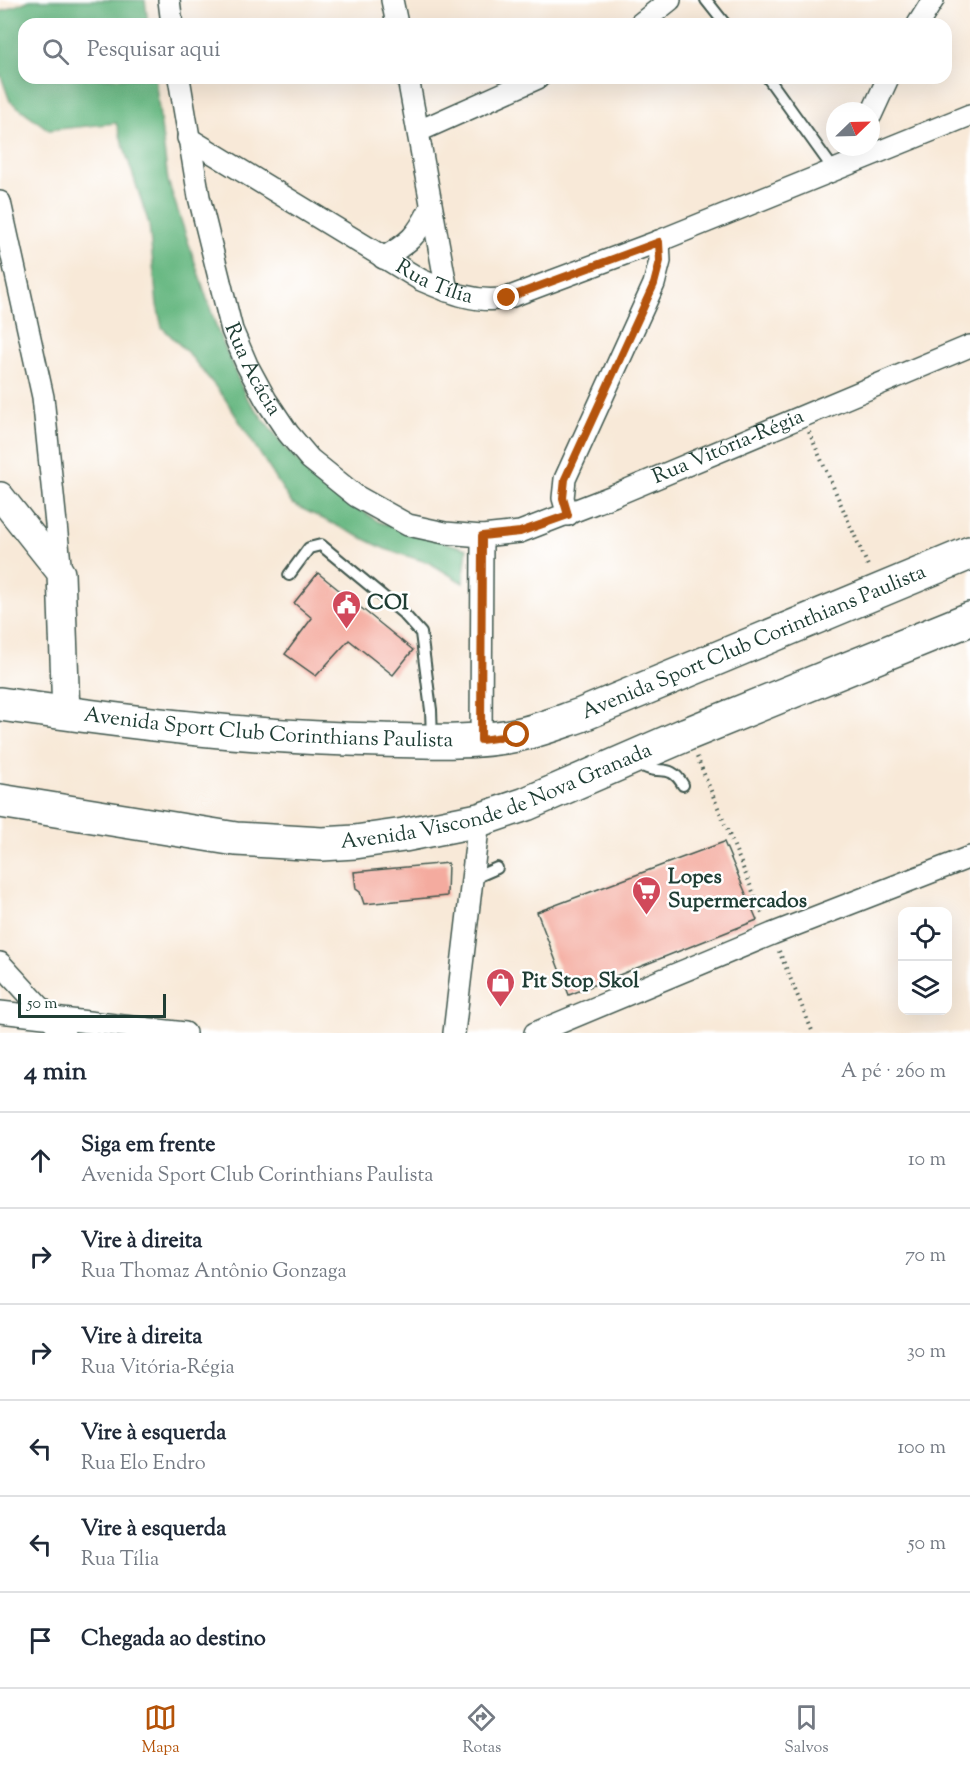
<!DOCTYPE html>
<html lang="pt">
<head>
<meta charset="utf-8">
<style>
  body { margin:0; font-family:"Sorts Mill Goudy",serif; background:#f2f2f3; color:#1f2937 }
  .controls { position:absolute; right:18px; bottom:18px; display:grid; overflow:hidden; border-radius:12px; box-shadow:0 6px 24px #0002 }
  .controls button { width:54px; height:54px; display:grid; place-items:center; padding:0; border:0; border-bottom:2px solid #e0e1e3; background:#fff; color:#1f2937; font:30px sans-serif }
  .compass { position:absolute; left:826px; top:102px; width:54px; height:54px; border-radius:50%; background:#fff; box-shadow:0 6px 24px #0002; rotate:67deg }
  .scale { position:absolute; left:18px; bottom:15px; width:148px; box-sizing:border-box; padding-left:6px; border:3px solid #1f3d34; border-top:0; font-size:16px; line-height:21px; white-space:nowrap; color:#1f3d34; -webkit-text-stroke:4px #fff; paint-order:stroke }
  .stop { position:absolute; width:18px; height:18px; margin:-14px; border:4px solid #b45309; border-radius:50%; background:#fff }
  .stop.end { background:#b45309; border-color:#fff; box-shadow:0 2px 6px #0008 }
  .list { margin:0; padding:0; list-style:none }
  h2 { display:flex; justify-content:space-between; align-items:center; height:78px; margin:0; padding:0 24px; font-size:26px }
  h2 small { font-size:20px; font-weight:400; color:#747a83 }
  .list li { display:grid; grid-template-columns:39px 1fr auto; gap:18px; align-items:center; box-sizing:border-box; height:96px; padding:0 24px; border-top:2px solid #e0e1e3 }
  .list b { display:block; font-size:22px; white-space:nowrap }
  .list p { margin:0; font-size:20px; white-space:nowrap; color:#747a83 }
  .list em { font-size:20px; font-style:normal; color:#747a83 }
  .icon { flex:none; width:33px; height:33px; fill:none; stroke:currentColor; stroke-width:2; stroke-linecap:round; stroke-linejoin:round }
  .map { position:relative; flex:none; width:970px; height:1033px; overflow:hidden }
  .search { position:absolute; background:#fff; box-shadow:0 6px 24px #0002; left:18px; right:18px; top:18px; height:66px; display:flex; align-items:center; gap:15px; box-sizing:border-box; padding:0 21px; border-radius:18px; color:#747a83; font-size:22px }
  .sheet { height:654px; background:#fff }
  nav { display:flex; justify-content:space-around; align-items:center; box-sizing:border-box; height:84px; border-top:2px solid #e0e1e3; background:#fff; font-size:16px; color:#747a83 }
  nav a { display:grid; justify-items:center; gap:3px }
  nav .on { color:#b45309 }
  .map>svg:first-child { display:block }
  .forest { fill:#6ab984; stroke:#447b5c; stroke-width:1.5 }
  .building { fill:#f4ab9f }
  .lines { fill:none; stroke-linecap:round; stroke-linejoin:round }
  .service-casing { stroke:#40574d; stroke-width:14 }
  .minor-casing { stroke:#40574d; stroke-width:24 }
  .tertiary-casing { stroke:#40574d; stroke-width:30 }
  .primary-casing { stroke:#40574d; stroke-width:36 }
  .path { stroke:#40574d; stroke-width:4; stroke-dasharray:1.5 4.5; stroke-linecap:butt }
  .service { stroke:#fff; stroke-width:10 }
  .minor { stroke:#fff; stroke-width:21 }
  .tertiary { stroke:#fff; stroke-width:27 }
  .primary { stroke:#fff; stroke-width:33 }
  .route { stroke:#b45309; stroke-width:8 }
  .labels { text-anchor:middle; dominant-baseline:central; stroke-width:5; stroke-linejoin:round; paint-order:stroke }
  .street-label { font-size:21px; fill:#1f3d34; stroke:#fff }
  .poi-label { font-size:21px; font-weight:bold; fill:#1f3d34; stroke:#fff; text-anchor:start }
</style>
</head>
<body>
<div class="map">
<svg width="970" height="1033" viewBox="0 0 970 1033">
  <rect width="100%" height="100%" fill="#fff"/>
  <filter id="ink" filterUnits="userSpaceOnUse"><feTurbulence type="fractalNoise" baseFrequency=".0167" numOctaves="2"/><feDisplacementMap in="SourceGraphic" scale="12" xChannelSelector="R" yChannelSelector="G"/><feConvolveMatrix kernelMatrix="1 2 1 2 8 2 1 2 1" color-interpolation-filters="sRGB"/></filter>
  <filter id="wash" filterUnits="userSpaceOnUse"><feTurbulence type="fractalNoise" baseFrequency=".008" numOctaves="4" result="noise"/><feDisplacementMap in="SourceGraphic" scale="24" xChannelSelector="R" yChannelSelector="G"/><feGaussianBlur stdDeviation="1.35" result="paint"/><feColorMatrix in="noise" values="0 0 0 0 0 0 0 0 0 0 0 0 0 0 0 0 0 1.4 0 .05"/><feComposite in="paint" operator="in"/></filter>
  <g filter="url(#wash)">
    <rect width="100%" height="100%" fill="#f8e9d8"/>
    <path class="forest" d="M30,0H145L148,24H24V78H155L168,181L217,329L246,397L288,451L324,485L379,522L467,549L463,583L430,563L385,549L292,504L224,397L189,354L162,327L157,305L149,224L116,123L49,130L10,101L0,73V12Z"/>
    <g id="blocks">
      <g class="building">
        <path d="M318,573L413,650L393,675L349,640L316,676L285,654L312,618L294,603Z"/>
        <path d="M724,842L757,920L569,995L537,912Z"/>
        <path d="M448,863L447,896L364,904L360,892L356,889L354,872Z"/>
      </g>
    </g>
  </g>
  <g filter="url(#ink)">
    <use href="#blocks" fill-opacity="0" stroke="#40574d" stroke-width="1.5"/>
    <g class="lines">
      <defs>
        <g id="service">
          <path d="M706,0L725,24"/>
          <path d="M768,78L834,170"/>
          <path d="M289,575L309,548L321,545L403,613L421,633L431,710L432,738"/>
          <path d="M637,762C658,779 669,760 683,785"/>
          <path d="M472,879L497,868"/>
        </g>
        <g id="minor">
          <path d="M169,0L172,24"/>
          <path d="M392,0L397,24"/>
          <path d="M640,24L670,0"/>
          <path d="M918,24L933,0"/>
          <path id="s1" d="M179,78L199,197L232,330L247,365L266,400L288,433L310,459L356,496L408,525L445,533L482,536L520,532L613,496L970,346"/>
          <path d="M408,78L447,291"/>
          <path d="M871,115L888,78"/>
          <path d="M419,131L538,78"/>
          <path id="s2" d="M188,138L421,280C449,292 476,304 507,298L659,241L970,115"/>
          <path d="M0,202L43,397L61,573"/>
          <path d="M383,258C410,242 416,237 430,209"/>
          <path d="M568,515L563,498L565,479L654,284L660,261L659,241"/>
          <path d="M481,740L482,536"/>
          <path d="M0,963L64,1033"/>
          <path d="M0,1012L185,1033"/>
          <path d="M454,1033L479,820"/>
          <path d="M535,1033L772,934L970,857"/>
        </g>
        <path id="tertiary" d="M0,496L61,573L66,714"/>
        <g id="primary">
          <path id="s3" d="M0,704C126,722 252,738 380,740C425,741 471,744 516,735C538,731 560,722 581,715L970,553"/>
          <path id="s4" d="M0,801L236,839L322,844L355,842L404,835L479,820L526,804L687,734L970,619"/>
        </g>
      </defs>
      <use href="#service" class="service-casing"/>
      <use href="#minor" class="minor-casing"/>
      <use href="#tertiary" class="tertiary-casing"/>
      <use href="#primary" class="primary-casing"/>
      <g class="path">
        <path d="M809,432L869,568"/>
        <path d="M697,757L763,916"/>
        <path d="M779,951L813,1033"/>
      </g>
      <use href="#service" class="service"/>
      <use href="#minor" class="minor"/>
      <use href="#tertiary" class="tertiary"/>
      <use href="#primary" class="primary"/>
    </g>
  </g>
  <g class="lines" filter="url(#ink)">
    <path class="route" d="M507,298L659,242L660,261L654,284L565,479L563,498L568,515L520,532L482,536L481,740L517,735"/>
  </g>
  <defs>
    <symbol id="civic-pin" viewBox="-11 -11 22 30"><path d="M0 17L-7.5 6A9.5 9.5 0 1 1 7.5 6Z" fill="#d1495b" stroke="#fff"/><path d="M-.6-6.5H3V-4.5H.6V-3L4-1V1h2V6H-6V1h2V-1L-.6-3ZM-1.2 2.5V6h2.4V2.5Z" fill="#fff"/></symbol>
    <symbol id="supermarket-pin" viewBox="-11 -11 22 30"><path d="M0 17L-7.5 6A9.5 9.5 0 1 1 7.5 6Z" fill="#d1495b" stroke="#fff"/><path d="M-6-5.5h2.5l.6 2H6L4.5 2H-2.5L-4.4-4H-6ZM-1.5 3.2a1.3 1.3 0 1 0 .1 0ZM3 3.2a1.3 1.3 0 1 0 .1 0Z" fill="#fff"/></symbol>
    <symbol id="shop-pin" viewBox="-11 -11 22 30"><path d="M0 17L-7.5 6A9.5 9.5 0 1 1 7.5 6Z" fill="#d1495b" stroke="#fff"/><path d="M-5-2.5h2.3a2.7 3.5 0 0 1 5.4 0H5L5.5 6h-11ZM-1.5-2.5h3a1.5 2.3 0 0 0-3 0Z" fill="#fff"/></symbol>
  </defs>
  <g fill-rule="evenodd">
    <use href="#civic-pin" x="330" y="588" width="33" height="45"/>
    <use href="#supermarket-pin" x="630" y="874" width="33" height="45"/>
    <use href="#shop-pin" x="484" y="966" width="33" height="45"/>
  </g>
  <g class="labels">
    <g class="street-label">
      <text stroke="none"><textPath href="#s2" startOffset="286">Rua Tília</textPath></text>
      <text stroke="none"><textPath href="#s1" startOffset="302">Rua Acácia</textPath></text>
      <text stroke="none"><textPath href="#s1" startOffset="866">Rua Vitória-Régia</textPath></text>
      <text stroke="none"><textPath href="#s3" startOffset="774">Avenida Sport Club Corinthians Paulista</textPath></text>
      <text stroke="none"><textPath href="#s3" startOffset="270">Avenida Sport Club Corinthians Paulista</textPath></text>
      <text stroke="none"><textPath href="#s4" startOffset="507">Avenida Visconde de Nova Granada</textPath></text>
    </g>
    <g class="poi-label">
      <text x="367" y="604">COI</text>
      <text x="668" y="878">Lopes<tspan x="668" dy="24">Supermercados</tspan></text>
      <text x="522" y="982">Pit Stop Skol</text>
    </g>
  </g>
</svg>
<div class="controls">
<button><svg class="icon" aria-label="locate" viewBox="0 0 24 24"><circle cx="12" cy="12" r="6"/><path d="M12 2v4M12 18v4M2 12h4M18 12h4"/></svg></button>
<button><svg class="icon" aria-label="layers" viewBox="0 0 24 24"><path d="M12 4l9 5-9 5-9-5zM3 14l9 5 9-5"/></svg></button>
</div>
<svg class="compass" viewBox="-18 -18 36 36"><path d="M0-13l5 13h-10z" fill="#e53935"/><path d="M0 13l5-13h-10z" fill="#747a83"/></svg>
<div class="scale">50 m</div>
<div class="stop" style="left:517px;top:735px"></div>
<div class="stop end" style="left:507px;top:298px"></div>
<div class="search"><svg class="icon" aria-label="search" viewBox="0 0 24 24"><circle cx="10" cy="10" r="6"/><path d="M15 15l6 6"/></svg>Pesquisar aqui</div>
</div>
<section class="sheet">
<h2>4 min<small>A pé · 260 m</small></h2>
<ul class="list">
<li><svg class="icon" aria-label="ahead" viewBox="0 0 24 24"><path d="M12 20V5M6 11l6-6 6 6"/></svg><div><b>Siga em frente</b><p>Avenida Sport Club Corinthians Paulista</p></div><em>10 m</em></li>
<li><svg class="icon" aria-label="right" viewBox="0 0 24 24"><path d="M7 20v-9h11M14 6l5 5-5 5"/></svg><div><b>Vire à direita</b><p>Rua Thomaz Antônio Gonzaga</p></div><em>70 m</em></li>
<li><svg class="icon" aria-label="right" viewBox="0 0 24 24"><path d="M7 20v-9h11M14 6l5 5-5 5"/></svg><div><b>Vire à direita</b><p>Rua Vitória-Régia</p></div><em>30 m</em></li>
<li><svg class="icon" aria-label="left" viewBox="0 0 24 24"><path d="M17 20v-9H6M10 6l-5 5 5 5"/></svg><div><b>Vire à esquerda</b><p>Rua Elo Endro</p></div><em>100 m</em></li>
<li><svg class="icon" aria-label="left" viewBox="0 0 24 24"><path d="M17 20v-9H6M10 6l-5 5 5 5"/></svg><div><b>Vire à esquerda</b><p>Rua Tília</p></div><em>50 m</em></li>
<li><svg class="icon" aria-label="arrive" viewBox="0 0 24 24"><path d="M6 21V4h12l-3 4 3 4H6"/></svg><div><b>Chegada ao destino</b></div></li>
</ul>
</section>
<nav>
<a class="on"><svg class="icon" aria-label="map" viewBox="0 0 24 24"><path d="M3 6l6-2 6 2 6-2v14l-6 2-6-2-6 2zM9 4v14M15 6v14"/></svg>Mapa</a>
<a><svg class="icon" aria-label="directions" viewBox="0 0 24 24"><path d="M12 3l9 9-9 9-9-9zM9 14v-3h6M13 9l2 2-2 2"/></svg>Rotas</a>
<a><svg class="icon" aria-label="saved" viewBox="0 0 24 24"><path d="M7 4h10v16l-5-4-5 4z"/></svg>Salvos</a>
</nav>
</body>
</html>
